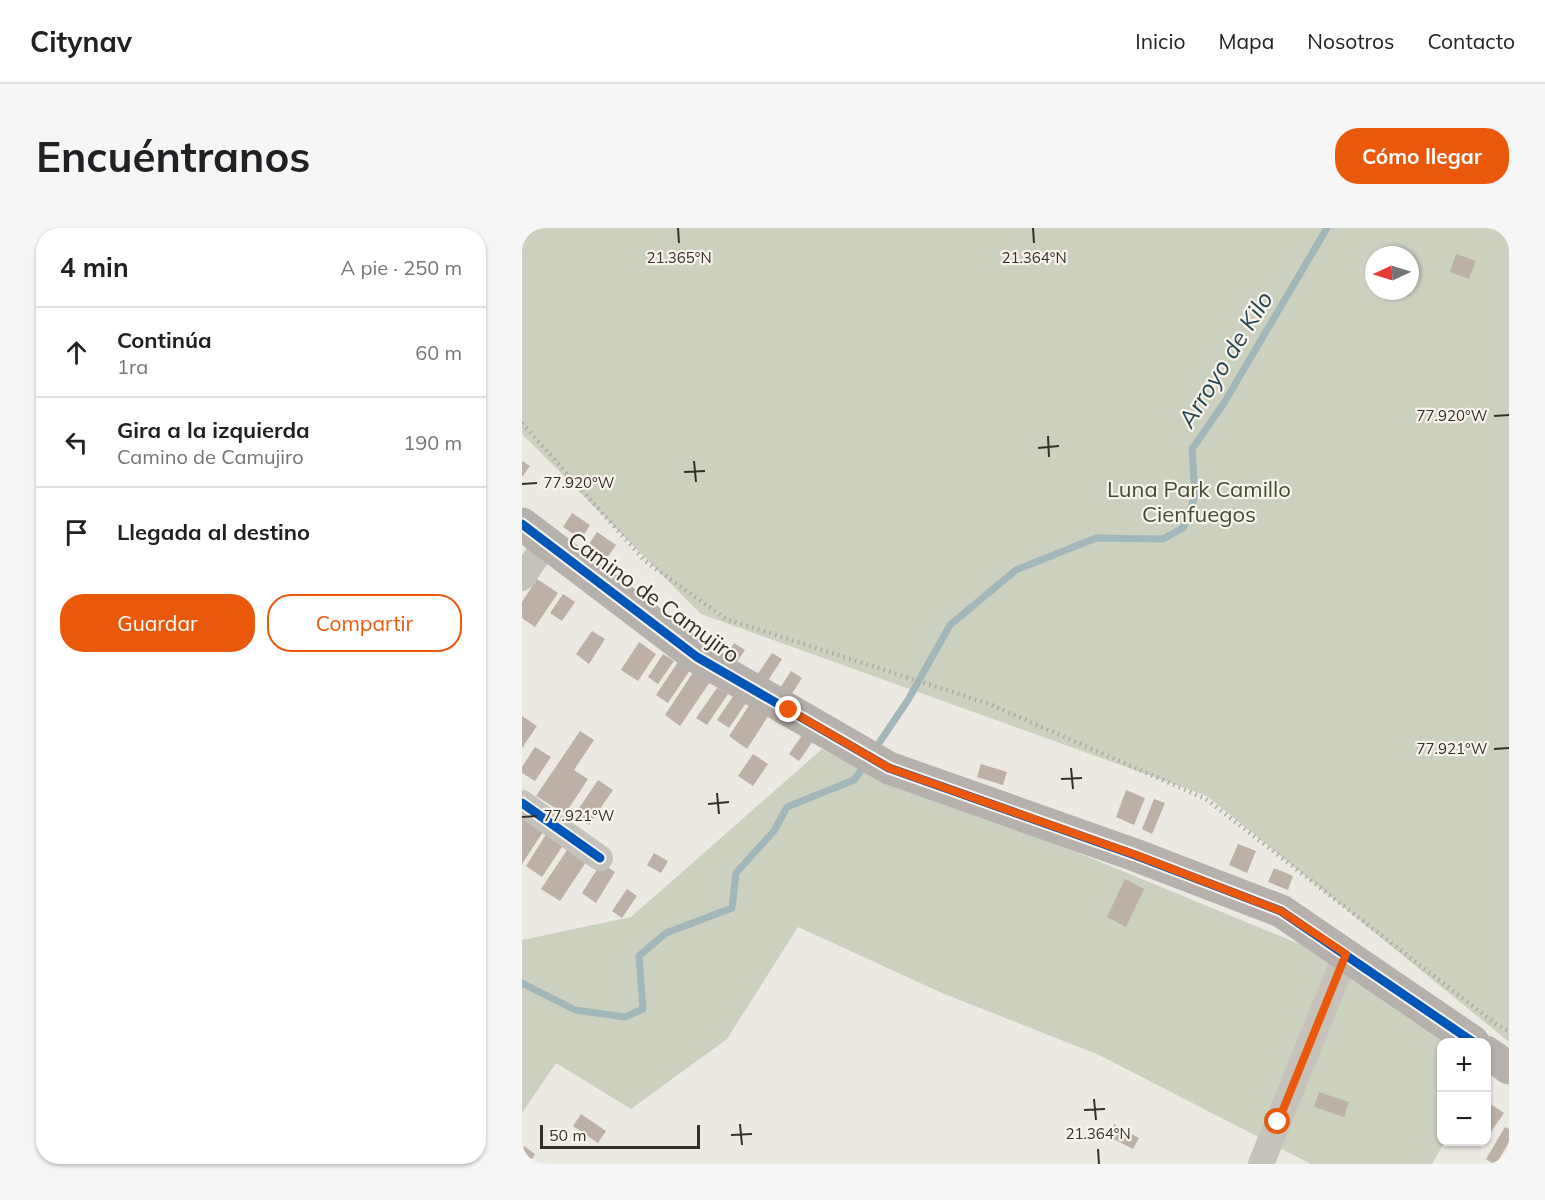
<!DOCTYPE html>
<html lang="es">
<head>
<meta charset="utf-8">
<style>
  body { margin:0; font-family:Mulish,sans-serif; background:#f6f6f6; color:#202124 }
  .controls { position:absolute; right:18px; bottom:18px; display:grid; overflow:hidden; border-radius:12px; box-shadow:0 2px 4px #0004 }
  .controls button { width:54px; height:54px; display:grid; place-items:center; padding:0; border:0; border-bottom:2px solid #e0e0e0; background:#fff; color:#202124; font:30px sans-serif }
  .compass { position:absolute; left:843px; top:18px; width:54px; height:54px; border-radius:50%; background:#fff; box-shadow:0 2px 4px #0004; rotate:266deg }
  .scale { position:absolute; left:18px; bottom:15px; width:160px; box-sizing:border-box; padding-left:6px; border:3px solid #352f2a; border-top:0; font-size:16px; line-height:21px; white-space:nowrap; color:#352f2a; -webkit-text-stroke:4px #f8f3eb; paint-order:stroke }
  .stop { position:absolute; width:18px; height:18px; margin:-14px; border:4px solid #ea580c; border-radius:50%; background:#fff }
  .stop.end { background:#ea580c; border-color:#fff; box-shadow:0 2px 6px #0008 }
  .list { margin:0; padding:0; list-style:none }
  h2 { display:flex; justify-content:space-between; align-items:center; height:78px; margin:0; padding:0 24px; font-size:26px }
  h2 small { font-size:20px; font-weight:400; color:#757577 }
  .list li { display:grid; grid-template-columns:39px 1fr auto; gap:18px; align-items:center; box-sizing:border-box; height:90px; padding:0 24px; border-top:2px solid #e0e0e0 }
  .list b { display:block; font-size:22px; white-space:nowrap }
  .list p { margin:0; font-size:20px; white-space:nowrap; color:#757577 }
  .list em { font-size:20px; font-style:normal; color:#757577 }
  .actions { display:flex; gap:12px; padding:18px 24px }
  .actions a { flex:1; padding:14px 0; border:2px solid #ea580c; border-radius:24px; text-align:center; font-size:21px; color:#ea580c }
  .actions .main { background:#ea580c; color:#fff }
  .icon { flex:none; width:33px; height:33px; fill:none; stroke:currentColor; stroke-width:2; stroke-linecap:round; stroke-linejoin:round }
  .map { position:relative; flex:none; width:987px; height:936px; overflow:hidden; border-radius:24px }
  header { display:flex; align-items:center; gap:36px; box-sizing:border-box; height:84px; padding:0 30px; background:#fff; border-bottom:2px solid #e0e0e0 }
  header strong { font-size:28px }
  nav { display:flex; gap:33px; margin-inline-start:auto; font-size:21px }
  .intro { display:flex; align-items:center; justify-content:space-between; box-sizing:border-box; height:144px; padding:0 36px }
  h1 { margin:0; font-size:42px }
  .button { padding:15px 27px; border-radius:24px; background:#ea580c; color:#fff; font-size:21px; font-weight:700 }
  main { display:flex; gap:36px; padding:0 36px }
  aside { flex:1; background:#fff; border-radius:24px; box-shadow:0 2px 4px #0004 }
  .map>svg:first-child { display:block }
  .green { fill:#cbd1be; fill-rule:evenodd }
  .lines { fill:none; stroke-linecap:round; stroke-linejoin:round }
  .stream { stroke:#a1b7ba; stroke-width:7 }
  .building { fill:#bdb0a7 }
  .street { stroke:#c5c1bb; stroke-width:26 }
  .secondary { stroke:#b6b1ac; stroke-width:33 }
  .rail { stroke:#ada9a5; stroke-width:4.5; stroke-dasharray:1.5 4.5; stroke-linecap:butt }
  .cycleway-casing { stroke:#f8f3eb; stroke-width:13 }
  .cycleway { stroke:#0057b8; stroke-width:9 }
  .route { stroke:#ea580c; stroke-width:8 }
  .ticks { fill:none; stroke:#352f2a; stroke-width:2 }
  .labels { text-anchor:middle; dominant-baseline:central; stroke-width:4.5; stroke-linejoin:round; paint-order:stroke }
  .park-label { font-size:22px; fill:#415031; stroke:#f8f3eb }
  .street-label { font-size:22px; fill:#352f2a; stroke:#f8f3eb }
  .water-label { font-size:24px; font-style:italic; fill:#254952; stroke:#f8f3eb }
  .ticks-label { font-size:15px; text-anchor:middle; fill:#352f2a; stroke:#f8f3eb; stroke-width:4.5; stroke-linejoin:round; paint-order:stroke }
</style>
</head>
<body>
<header>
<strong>Citynav</strong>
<nav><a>Inicio</a><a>Mapa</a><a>Nosotros</a><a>Contacto</a></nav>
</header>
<div class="intro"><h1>Encuéntranos</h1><a class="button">Cómo llegar</a></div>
<main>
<aside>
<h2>4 min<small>A pie · 250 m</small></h2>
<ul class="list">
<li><svg class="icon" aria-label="ahead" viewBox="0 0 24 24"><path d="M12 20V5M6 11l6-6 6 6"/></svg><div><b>Continúa</b><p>1ra</p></div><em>60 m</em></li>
<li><svg class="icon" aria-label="left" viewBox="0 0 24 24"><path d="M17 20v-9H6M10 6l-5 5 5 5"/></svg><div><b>Gira a la izquierda</b><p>Camino de Camujiro</p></div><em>190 m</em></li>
<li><svg class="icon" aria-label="arrive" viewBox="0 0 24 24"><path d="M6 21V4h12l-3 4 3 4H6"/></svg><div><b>Llegada al destino</b></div></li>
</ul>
<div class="actions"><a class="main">Guardar</a><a>Compartir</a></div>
</aside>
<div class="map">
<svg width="987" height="936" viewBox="0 0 987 936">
  <rect width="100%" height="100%" fill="#ece9e2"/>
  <g class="green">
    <path d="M0,0H987V814L685,568L179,386L0,206ZM852,27H888V63H852Z"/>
    <path d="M300,521L375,560L513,607L797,724L923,814H920V914H923L910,936H789L577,827L420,765L276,699L205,811L109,881L34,835L0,885V712L109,689Z"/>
  </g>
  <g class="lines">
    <g class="stream">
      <path d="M353,521L386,472L428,397L494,342L574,310L641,311L661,300L673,268L670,221L702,175L805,0"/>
      <path d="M0,755L53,782L103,789L121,781L117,728L144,705L210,680L214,645L252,603L265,579L332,552L344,535"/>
    </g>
  </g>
  <g class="building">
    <path d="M934,26L954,33L947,51L928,44Z"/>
    <path d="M0,233L8,238L0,249Z"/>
    <path d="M50,285L68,297L59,311L41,299Z"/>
    <path d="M75,304L94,317L84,331L65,319Z"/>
    <path d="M15,351L36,365L13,399L0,390V374Z"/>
    <path d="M41,366L53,374L40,393L28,385Z"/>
    <path d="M70,403L83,411L67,436L54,426Z"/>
    <path d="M117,414L134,426L116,453L99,442Z"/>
    <path d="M212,415L223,422L212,438L202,431Z"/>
    <path d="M250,425L260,431L245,454L235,447Z"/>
    <path d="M141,426L152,433L136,456L126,449Z"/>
    <path d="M156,434L168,442L146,475L134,467Z"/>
    <path d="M172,443L188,454L158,498L143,487Z"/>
    <path d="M269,443L280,450L269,467L258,460Z"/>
    <path d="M195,460L206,466L185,497L174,490Z"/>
    <path d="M212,467L224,475L207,500L195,492Z"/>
    <path d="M230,473L248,485L225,521L207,508Z"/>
    <path d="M0,488L15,498L0,520Z"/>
    <path d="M58,503L72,512L52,542L66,551L43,586L14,568Z"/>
    <path d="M283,503L293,510L277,533L267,526Z"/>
    <path d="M13,519L29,529L13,553L0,545V539Z"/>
    <path d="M231,526L246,536L231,558L216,548Z"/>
    <path d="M459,536L485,544L481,557L455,549Z"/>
    <path d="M76,552L91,562L67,597L53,586Z"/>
    <path d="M604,562L623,570L612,597L594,589Z"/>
    <path d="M632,571L643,575L630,606L620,601Z"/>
    <path d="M0,589L23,601L0,636Z"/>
    <path d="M25,605L42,616L20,649L4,638Z"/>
    <path d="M716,616L734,623L725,645L707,637Z"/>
    <path d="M47,619L66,631L38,673L19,661Z"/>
    <path d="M132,625L146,633L139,645L125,637Z"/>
    <path d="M79,635L93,644L74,675L60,665Z"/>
    <path d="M752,640L771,648L766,662L746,654Z"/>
    <path d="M603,651L622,661L604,699L585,689Z"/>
    <path d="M105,661L115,668L100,690L90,683Z"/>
    <path d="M797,864L827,874L822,889L792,879Z"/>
    <path d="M970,877L982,885L964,911V884Z"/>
    <path d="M59,886L84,903L76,915L51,898Z"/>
    <path d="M592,896L617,910L611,921L586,908Z"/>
    <path d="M983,899L987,901V914L974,936H972L964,931Z"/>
    <path d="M2,918L13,926L7,936H0V921Z"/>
  </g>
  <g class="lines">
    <g class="street">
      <path d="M0,350L24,315"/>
      <path d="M0,575L78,630"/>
      <path d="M739,936L824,726"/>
    </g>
    <g class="secondary">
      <path d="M0,296L175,429L367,540L613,627L759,683L951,814"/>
      <path d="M964,824L987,840"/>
    </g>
    <path class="rail" d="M0,195L123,333L204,391L465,475L684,571L975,797L987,803"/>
    <defs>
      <g id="cycleway">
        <path d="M0,296L175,429L367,540L613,627L759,683L951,814"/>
        <path d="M0,575L78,630"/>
      </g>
    </defs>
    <use href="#cycleway" class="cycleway-casing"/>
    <use href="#cycleway" class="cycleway"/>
  </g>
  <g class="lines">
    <path class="route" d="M267,482L367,540L614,627L759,683L824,726L756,894"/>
  </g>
  <path class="ticks" d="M156,0L157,15M511,0L512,15M972,188L987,187M526,208L527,229M516,220L537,218M172,233L174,254M162,244L183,243M0,256L15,255M972,521L987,520M549,540L551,561M539,551L560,550M195,565L197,586M186,576L207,574M0,589L15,588M572,871L574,892M562,882L583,881M218,896L220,917M209,907L230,906M576,921L577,936"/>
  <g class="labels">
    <g class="park-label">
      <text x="677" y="261">Luna Park Camillo<tspan x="677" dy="25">Cienfuegos</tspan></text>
    </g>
    <g class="street-label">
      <text transform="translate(132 369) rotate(36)">Camino de Camujiro</text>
    </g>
    <g class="water-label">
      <text transform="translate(703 131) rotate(-58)">Arroyo de Kilo</text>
    </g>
  </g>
  <g class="ticks-label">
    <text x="157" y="35">21.365°N</text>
    <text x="512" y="35">21.364°N</text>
    <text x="930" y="193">77.920°W</text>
    <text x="57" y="260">77.920°W</text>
    <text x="930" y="526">77.921°W</text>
    <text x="57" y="593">77.921°W</text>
    <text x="576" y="911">21.364°N</text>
  </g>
</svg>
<div class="controls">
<button>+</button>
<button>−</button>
</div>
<svg class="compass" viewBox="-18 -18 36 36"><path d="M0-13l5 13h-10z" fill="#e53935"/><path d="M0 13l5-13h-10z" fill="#757577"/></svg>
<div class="scale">50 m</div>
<div class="stop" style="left:756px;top:894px"></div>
<div class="stop end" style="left:267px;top:482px"></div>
</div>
</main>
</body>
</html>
